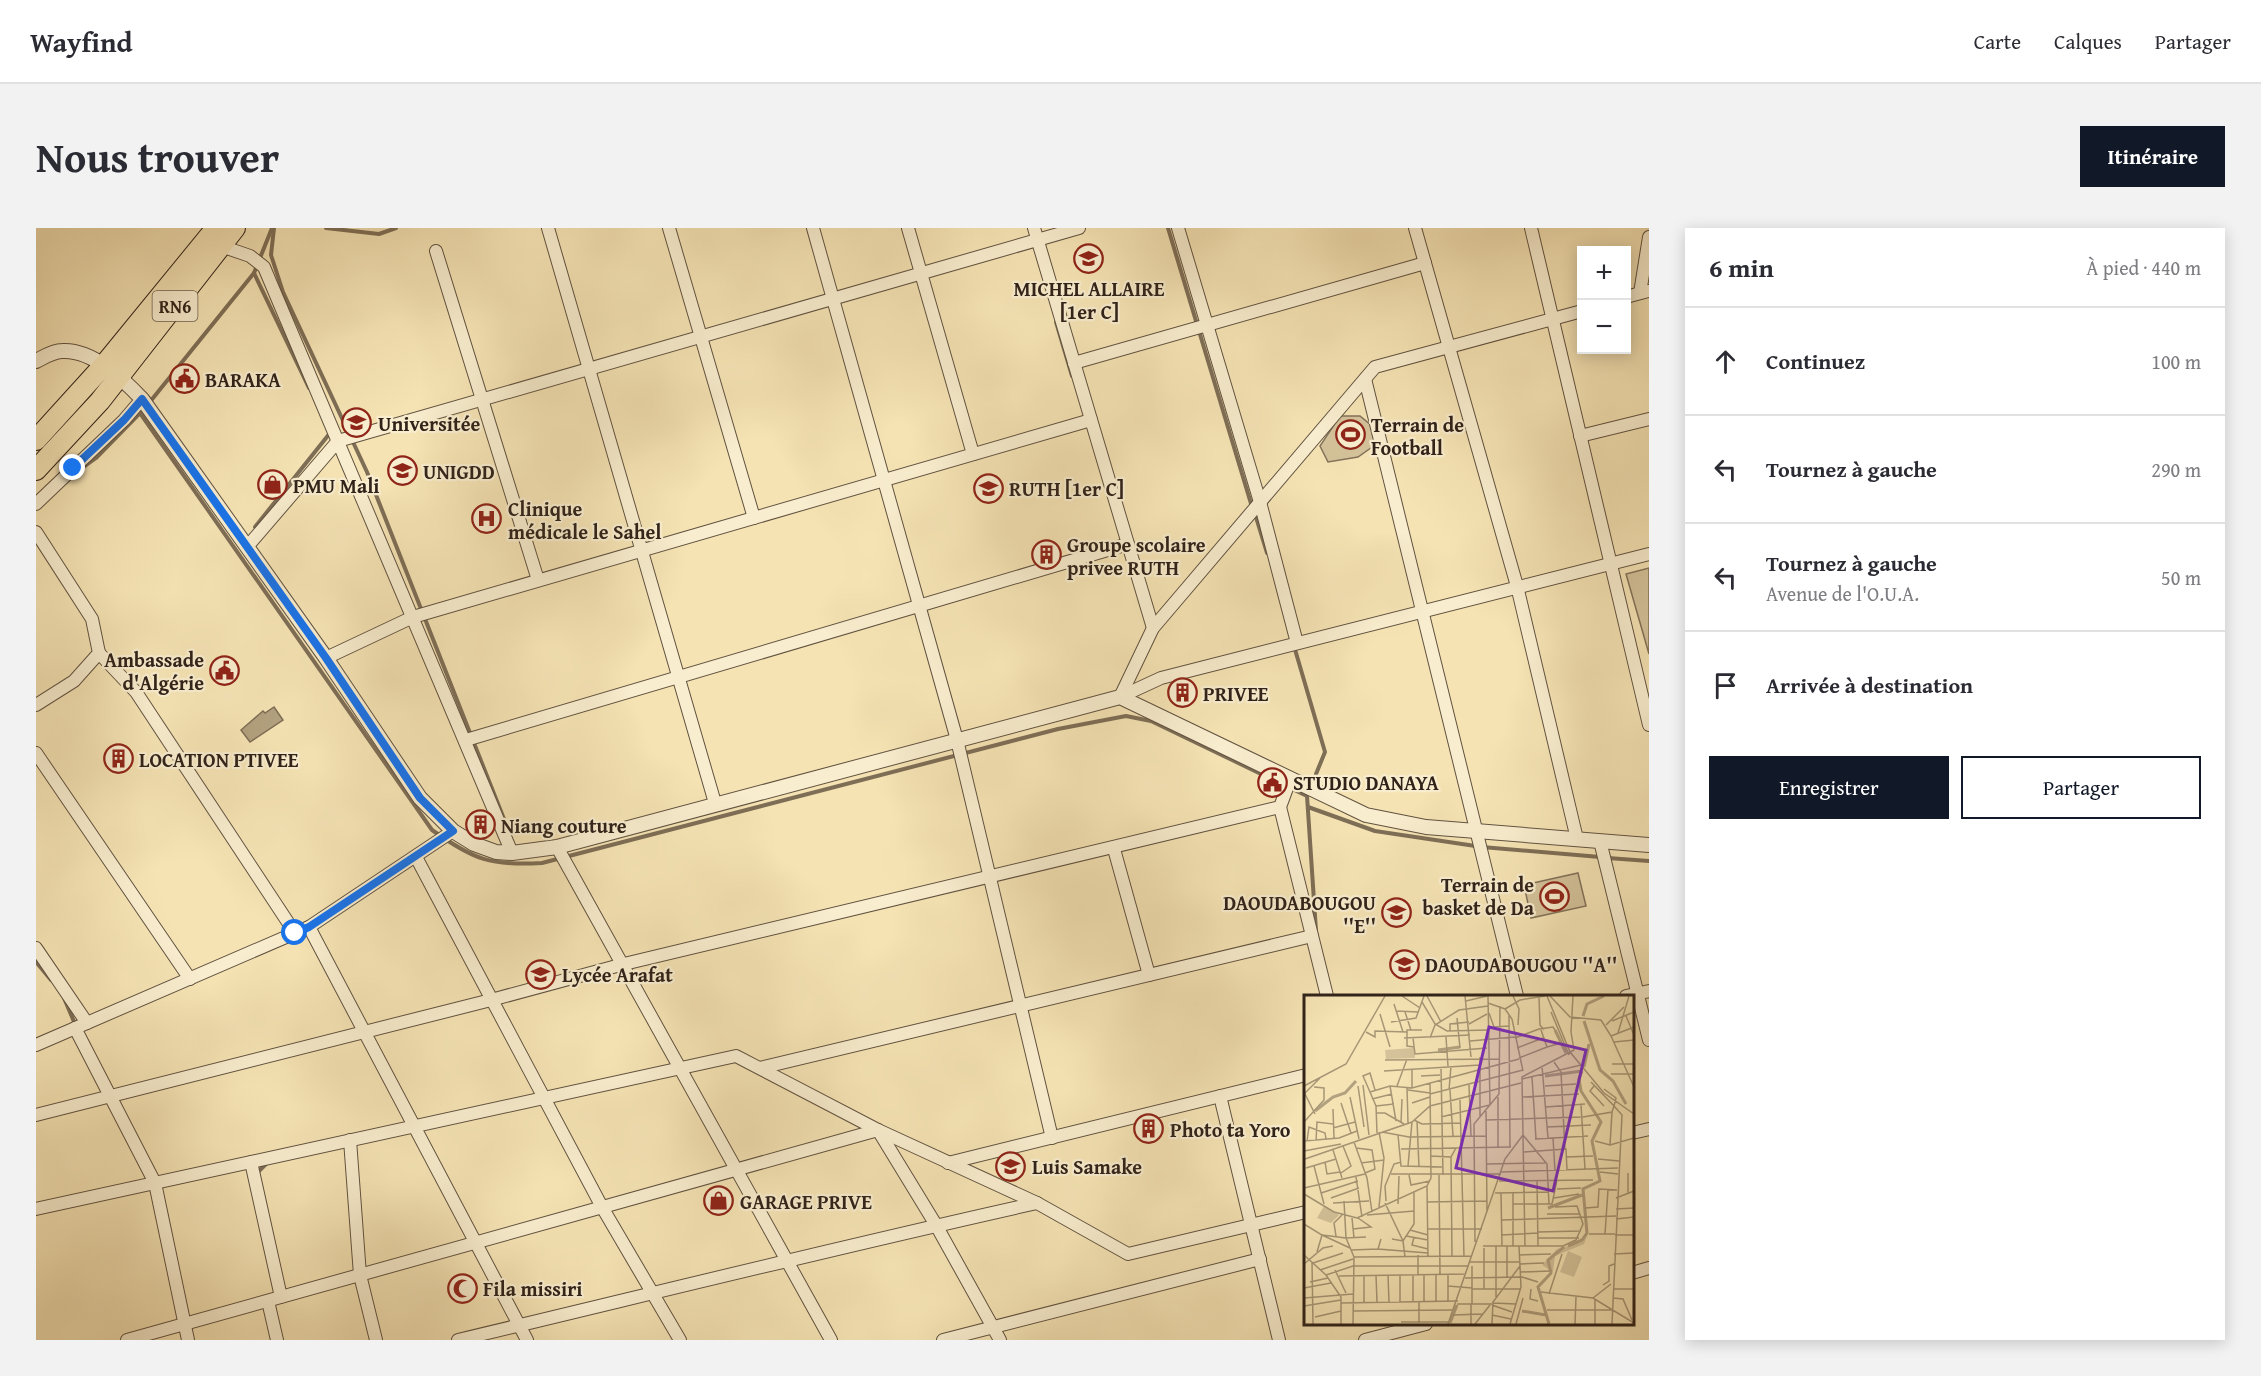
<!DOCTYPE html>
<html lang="fr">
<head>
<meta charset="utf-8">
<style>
  body { margin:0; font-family:"Gentium Book Plus",serif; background:#f2f2f3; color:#2b2b33 }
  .controls { position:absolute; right:18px; top:18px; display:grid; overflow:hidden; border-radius:0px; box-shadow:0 3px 15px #0003 }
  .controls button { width:54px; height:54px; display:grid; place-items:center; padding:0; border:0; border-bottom:2px solid #e1e1e2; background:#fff; color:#2b2b33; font:30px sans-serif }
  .stop { position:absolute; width:18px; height:18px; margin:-14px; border:4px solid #1a73e8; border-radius:50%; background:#fff }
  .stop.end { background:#1a73e8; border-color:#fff; box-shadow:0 2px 6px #0008 }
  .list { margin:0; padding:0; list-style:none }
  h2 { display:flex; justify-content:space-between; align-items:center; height:78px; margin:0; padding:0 24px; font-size:26px }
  h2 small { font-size:20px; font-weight:400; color:#7c7c81 }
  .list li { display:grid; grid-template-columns:39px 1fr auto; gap:18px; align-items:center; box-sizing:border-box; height:108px; padding:0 24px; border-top:2px solid #e1e1e2 }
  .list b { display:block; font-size:22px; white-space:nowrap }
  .list p { margin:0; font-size:20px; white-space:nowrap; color:#7c7c81 }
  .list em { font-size:20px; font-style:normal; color:#7c7c81 }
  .actions { display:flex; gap:12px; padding:18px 24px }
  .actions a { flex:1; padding:14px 0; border:2px solid #111827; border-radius:0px; text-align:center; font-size:21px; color:#111827 }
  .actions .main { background:#111827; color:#fff }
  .icon { flex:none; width:33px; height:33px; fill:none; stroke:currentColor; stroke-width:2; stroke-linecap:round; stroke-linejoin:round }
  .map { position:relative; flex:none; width:1613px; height:1112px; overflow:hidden; border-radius:0px }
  header { display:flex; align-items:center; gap:36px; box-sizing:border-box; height:84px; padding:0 30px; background:#fff; border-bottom:2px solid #e1e1e2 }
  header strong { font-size:28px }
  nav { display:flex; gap:33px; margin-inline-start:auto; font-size:21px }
  .intro { display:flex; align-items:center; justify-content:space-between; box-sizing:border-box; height:144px; padding:0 36px }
  h1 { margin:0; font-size:42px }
  .button { padding:15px 27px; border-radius:0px; background:#111827; color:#fff; font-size:21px; font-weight:700 }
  main { display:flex; gap:36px; padding:0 36px }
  aside { flex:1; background:#fff; border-radius:0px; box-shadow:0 3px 15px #0003 }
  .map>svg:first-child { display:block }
  .green { fill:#d4c29a; stroke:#82725a; stroke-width:1.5 }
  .water { fill:#b2a17f; stroke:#7e6e56; stroke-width:1.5 }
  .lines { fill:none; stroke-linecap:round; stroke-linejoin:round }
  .stream { stroke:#7e6e56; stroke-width:4 }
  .minor-casing { stroke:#615240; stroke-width:14 }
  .tertiary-casing { stroke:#615240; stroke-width:16 }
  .trunk-casing { stroke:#302219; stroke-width:22 }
  .minor { stroke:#f8edce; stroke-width:12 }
  .tertiary { stroke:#f8edce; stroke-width:14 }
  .trunk { stroke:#f5e3b4; stroke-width:20 }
  .route { stroke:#1a73e8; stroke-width:8 }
  .labels { text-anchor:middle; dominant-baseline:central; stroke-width:4.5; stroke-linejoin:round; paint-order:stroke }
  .shield { fill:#f8edce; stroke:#6c5f4f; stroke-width:1.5 }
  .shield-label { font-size:18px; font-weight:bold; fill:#302219 }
  .poi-label { font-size:20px; font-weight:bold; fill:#302219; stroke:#f8edce; text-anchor:start }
  .inset-river { fill:none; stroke:#b2a17f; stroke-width:3 }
  .inset-road { fill:none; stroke:#a69676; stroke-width:1.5 }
  .view { fill:#7b2cbf; fill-opacity:0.15; stroke:#7b2cbf; stroke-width:3 }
  .inset-edge { fill:none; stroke:#302219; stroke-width:3 }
</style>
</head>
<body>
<header>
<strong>Wayfind</strong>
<nav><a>Carte</a><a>Calques</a><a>Partager</a></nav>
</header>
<div class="intro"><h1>Nous trouver</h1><a class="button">Itinéraire</a></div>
<main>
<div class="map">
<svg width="1613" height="1112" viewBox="0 0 1613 1112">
  <rect width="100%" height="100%" fill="#f5e3b4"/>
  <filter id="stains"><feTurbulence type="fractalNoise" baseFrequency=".00333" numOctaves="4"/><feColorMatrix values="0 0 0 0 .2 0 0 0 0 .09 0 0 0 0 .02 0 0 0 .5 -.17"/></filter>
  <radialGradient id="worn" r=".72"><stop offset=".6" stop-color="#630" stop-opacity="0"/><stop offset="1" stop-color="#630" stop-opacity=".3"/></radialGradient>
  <g class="green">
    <path d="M1304,188H1324L1336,198L1339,217L1322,229L1292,234L1284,218Z"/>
    <path d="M1613,340V426L1590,346Z"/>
    <path d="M1542,645L1550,678L1495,690L1488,657Z"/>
  </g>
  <path class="water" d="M238,479L247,492L214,514L205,502L227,483L229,485Z"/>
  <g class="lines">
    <g class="stream">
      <path d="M236,0L218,45L273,160"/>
      <path d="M238,0L235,27L247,64L331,244L468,591"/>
      <path d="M290,0L343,6L360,0"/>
      <path d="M1132,0L1216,279"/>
      <path d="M1020,94L1036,148"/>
      <path d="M113,175L218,45"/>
      <path d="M104,185L396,602C438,632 455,638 506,635L1022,501L1090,488L1115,493L1271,568L1280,703"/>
      <path d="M42,243L60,230L104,185"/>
      <path d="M1219,286L1231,325"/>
      <path d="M219,299L294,205"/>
      <path d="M1258,418L1289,524L1280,546"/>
      <path d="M1272,579L1339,603L1446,619L1564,629"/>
      <path d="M1572,630L1613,633"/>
      <path d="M0,734L15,752"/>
      <path d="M28,770L39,796"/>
      <path d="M221,945L231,935"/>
    </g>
    <defs>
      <g id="minor">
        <path d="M512,0L679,575"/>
        <path d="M633,0L718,290"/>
        <path d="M777,0L921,512L1016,910"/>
        <path d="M872,0L937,226"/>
        <path d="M998,0L1117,400"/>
        <path d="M1142,0L1224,274L1261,415"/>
        <path d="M1379,0L1481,358L1541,611"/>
        <path d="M1495,0L1613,497"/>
        <path d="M185,18L214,28L228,39L476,625"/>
        <path d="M400,23L502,352"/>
        <path d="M1604,65L1613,9"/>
        <path d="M1590,69L1612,63"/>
        <path d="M1038,135L1389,35"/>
        <path d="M1329,151L1481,768"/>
        <path d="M1544,208L1613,191"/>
        <path d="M0,276L88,192L106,171"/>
        <path d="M0,304L56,391L63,425L38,453L0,477"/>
        <path d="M211,319L302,213L1043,0"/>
        <path d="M63,425L100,464L259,705"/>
        <path d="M290,430L377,389L1055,192"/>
        <path d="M1084,469L1117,400L1339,139L1546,83"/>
        <path d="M1084,469L1125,450L1613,326"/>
        <path d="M430,512L1092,316"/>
        <path d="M0,525L154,751"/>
        <path d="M1254,552L1244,579L1291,768"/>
        <path d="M1564,613L1613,812"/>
        <path d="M521,619L795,1112"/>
        <path d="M1078,621L1113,747"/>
        <path d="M380,629L566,979L644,1112"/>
        <path d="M273,699L491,1112"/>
        <path d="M0,720L51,795"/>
        <path d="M1590,768L1613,763"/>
        <path d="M39,800L119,955L152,1112"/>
        <path d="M0,817L273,699L417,603"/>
        <path d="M724,840L1276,708"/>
        <path d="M1184,868L1243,1112"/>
        <path d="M0,887L455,772L588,736L1244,579"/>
        <path d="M1596,905L1613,901"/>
        <path d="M314,912L324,1047L340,1112"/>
        <path d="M215,934L245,1069"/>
        <path d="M912,935L1270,847"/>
        <path d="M0,981L700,828L842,902L1001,975L1092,1026L1270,984"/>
        <path d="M1596,1045L1613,1040"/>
        <path d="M232,1073L241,1112"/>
        <path d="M91,1112L842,902L900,997L964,1112"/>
        <path d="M422,1112C615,1066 807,1018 1001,975"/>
        <path d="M907,1112L1224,1031"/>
        <path d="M1329,1112L1390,1096"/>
      </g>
      <path id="tertiary" d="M0,133C8,129 17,123 26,123C56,121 87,151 106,171L290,430L384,570L417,603L438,616L460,624L476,625L521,619L1084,469L1330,587L1390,599L1613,617"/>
      <g id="trunk">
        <path d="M0,212L68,137L180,0"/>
        <path d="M0,242L64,173L199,0"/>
      </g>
    </defs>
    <use href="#minor" class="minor-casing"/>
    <use href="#tertiary" class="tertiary-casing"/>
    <use href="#trunk" class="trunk-casing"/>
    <use href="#minor" class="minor"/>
    <use href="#tertiary" class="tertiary"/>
    <use href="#trunk" class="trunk"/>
  </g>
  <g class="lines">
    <path class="route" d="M37,240L88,192L106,171L290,430L384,570L417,603L273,699L259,705"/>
  </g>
  <defs>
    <symbol id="school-ring" viewBox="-11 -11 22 22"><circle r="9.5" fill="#f8edce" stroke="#8f2418" stroke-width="1.5"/><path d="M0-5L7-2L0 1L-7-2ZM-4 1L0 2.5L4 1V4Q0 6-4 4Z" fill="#8f2418"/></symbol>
    <symbol id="civic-ring" viewBox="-11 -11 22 22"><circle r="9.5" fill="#f8edce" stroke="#8f2418" stroke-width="1.5"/><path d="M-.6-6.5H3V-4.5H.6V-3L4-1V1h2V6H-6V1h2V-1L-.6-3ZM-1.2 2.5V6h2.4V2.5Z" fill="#8f2418"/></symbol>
    <symbol id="stadium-ring" viewBox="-11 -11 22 22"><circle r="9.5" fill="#f8edce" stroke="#8f2418" stroke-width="1.5"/><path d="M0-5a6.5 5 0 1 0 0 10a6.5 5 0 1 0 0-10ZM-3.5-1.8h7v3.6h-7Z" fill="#8f2418"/></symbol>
    <symbol id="university-ring" viewBox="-11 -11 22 22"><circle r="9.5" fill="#f8edce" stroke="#8f2418" stroke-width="1.5"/><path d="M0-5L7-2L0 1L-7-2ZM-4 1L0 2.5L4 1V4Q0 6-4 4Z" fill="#8f2418"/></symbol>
    <symbol id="shop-ring" viewBox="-11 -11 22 22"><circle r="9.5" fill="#f8edce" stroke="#8f2418" stroke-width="1.5"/><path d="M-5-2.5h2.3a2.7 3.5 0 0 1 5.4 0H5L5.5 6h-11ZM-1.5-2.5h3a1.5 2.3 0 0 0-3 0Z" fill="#8f2418"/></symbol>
    <symbol id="hospital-ring" viewBox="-11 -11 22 22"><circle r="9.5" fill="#f8edce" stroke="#8f2418" stroke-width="1.5"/><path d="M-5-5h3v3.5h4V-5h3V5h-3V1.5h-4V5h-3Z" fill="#8f2418"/></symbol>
    <symbol id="building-ring" viewBox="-11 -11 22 22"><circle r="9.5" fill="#f8edce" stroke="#8f2418" stroke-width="1.5"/><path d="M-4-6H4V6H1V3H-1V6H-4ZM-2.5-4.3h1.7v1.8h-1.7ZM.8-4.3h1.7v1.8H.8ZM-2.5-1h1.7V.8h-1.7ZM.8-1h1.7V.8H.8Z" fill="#8f2418"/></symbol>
    <symbol id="mosque-ring" viewBox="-11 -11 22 22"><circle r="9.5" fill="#f8edce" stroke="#8f2418" stroke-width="1.5"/><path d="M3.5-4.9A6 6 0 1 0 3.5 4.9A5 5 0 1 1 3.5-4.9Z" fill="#8f2418"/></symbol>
  </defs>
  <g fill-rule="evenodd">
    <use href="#school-ring" x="1036" y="14" width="33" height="33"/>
    <use href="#civic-ring" x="132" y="134" width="33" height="33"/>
    <use href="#school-ring" x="304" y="178" width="33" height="33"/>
    <use href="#stadium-ring" x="1298" y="190" width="33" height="33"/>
    <use href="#university-ring" x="350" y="226" width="33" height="33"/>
    <use href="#shop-ring" x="220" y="240" width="33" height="33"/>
    <use href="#school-ring" x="936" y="244" width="33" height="33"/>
    <use href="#hospital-ring" x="434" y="274" width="33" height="33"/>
    <use href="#building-ring" x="994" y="310" width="33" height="33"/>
    <use href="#civic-ring" x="172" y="426" width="33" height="33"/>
    <use href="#building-ring" x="1130" y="448" width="33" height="33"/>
    <use href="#building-ring" x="66" y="514" width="33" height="33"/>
    <use href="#civic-ring" x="1220" y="538" width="33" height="33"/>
    <use href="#building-ring" x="428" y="580" width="33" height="33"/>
    <use href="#stadium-ring" x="1502" y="652" width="33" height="33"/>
    <use href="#school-ring" x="1344" y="668" width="33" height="33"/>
    <use href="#school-ring" x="1352" y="720" width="33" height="33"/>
    <use href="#school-ring" x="488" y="730" width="33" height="33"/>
    <use href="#building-ring" x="1096" y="884" width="33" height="33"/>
    <use href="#school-ring" x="958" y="922" width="33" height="33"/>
    <use href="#shop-ring" x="666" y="956" width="33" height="33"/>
    <use href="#mosque-ring" x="410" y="1044" width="33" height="33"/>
  </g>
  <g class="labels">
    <rect class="shield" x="116.5" y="63" width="45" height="30" rx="4.5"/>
    <g class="shield-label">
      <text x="139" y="78">RN6</text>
    </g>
    <g class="poi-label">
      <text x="1053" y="60" text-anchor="middle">MICHEL ALLAIRE<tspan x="1053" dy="23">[1er C]</tspan></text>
      <text x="169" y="151">BARAKA</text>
      <text x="342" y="195">Universitée</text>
      <text x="1335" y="196">Terrain de<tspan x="1335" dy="23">Football</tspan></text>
      <text x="387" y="243">UNIGDD</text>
      <text x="257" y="257">PMU Mali</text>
      <text x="973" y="260">RUTH [1er C]</text>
      <text x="472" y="280">Clinique<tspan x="472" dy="23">médicale le Sahel</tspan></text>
      <text x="1031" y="316">Groupe scolaire<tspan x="1031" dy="23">privee RUTH</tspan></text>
      <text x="168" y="431" text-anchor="end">Ambassade<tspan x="168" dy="23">d'Algérie</tspan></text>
      <text x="1167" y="465">PRIVEE</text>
      <text x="103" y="531">LOCATION PTIVEE</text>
      <text x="1257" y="554">STUDIO DANAYA</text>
      <text x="465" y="597">Niang couture</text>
      <text x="1498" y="656" text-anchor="end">Terrain de<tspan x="1498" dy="23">basket de Da</tspan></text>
      <text x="1340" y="674" text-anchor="end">DAOUDABOUGOU<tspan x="1340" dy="23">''E''</tspan></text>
      <text x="1389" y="736">DAOUDABOUGOU ''A''</text>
      <text x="526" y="746">Lycée Arafat</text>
      <text x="1134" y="901">Photo ta Yoro</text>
      <text x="996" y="938">Luis Samake</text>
      <text x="704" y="973">GARAGE PRIVE</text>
      <text x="447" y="1060">Fila missiri</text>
    </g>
  </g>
  <g transform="translate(1268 767)">
    <rect width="330" height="330" fill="#f5e3b4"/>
    <path d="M110,53L111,63L82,64L81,55ZM20,211L35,220L27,228L13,223ZM283,241L280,249L251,261L249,277L238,270L253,254L278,247ZM264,256L278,262L270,282L256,277Z" fill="#d4c29a"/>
    <path class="inset-river" d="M279,21L283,9L300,1M280,26L296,75L309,86L322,109M251,35L262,58M134,55L156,52M280,72L285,49M241,81L278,76M11,116L29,102L41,98L52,86M244,213L278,200M264,251L278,245L283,238L279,194L296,186L288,146L297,127L277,96L275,84L278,76M218,316L242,320M146,328L153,310M245,329L234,292L247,278L244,265L260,252"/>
    <path class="inset-road" d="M98,1L116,13M123,1L137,27M161,1L167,62M209,1L215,14L214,30M243,1L266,57L300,98L330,119M246,1L266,22L297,25L307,41L330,32M235,2L236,30L240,35M162,6L183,1M118,7L131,29L143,36L183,35M184,8L201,14L208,24L219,76M90,9L99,37M201,14L216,5L241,1M92,16L114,17M101,17L107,35M247,17L265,60M185,18L190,32L205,31M76,19L86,52M205,20L206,152M322,21L330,40M153,23L156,53M308,26L330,17M87,27L112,23L120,1M165,29L183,19M302,30L320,12M237,35L243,52L257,48M146,36V29L165,27M62,37L71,42V36L103,37M314,38L325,1M307,41L330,92M142,42L144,71M100,43L166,40M109,43L111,59L183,53M126,43L131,30L155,15L184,11M211,43L235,34L249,32L251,35M166,46L211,42M310,47L330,45M110,52L103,51V35H118M213,53L239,43M176,62V122M215,63L243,52M81,65L196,64M250,67L257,77L261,155M308,69H330M238,71L244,143M137,72L139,180M108,74V93M80,76L176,70M307,79H330M117,81L136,80M228,82L232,144M218,84L277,70M59,90L65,140M165,90L167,141M0,91L42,69L81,1M54,91L60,132M86,91L92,126M93,91L103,64M241,91L272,89M290,91L286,96L300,111M103,92L104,128M300,94L312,103L310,111L318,120L308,329M104,95L126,98M145,95L147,71M146,95L149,141M0,97L11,119M66,97L59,81L66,78L71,95M1,98L16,83M126,99L219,75M46,102L55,144M194,102V152M218,102L275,99M68,104L88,99M156,105L160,262M37,108L47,138M108,108L126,102M277,110L281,174M72,111L90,109M242,112L281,109M29,114L30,143M182,116L183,217M73,118H81L100,129M137,122L186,110L184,1M110,125L118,129L157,128M182,125L279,122L308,117L310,111L287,87M113,126L115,172M0,127L20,105V93L10,92M97,128L98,104M243,132L287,130M29,133L51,127M75,137L80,163L75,212M78,137L105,142L182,141M73,138L72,111L66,97L86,91L108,93L215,64M94,140L97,171L138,172M219,140L243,169L245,209M219,141L221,251M249,143L251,176M231,144L284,141M0,146L35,143L53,136M3,146L5,132L21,138L22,144M12,146L13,127L29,129M291,146L306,150L330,143M50,147L63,183L68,217M306,150L308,117M52,153L68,155L71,174L61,178M97,154L207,152M29,155L38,183M0,156L37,149M220,157L262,154L263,175M127,161L147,162M263,162L289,161M1,164L108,127L126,111L217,88M294,164L315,166M21,167L23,179L36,177M57,168L80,165M183,169L241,168M10,171L20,209M104,171L108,127M2,173L32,164M197,177L314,173M296,177L314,179M37,178L47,171L39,151M87,179H197M105,180L107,190L126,186M135,180L136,280M52,182L58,222M195,186L289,185M233,186L234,251M123,191L124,262M0,193L61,179M253,194L277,193M17,198L54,186M191,198L244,197M197,198L198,251M209,198V251M0,199L30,217L53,223L123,191L127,183L126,88M324,199V178M27,203L55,193M250,203L275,199M312,203L330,196M40,206L42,243L62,242M82,206L81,191L90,169L97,167M123,207L183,206M29,208L65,206M81,208L99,246L101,262M94,209L95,181M209,209H248L253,185M281,213L294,212L295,194L313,195M312,214L330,213M243,219H276M63,220L110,216M48,223L50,243M312,224L330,222M197,225L312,221M0,229L18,240L13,257M49,234L67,232L54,223M124,234H178M106,235L124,240M233,237L277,236M285,239H311M301,239L304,195M197,240L234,238M311,240H330M32,241L30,228L38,220M102,241L124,245M110,242L108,250L124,254M234,243H275M77,244L74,254L124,258M88,244L99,246L110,229V196M171,247L170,129L195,99L196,11M179,251H259L272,245L279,229L273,211L251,212M192,251V302M203,251V282M46,253L18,240L42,243L50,262M180,253V294M47,255L74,254M310,259L330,258M0,260L22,280L37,302V329M114,260V280M215,260L247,259M50,262L168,261M148,262L147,162L152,153M8,267L9,329M166,267H215M9,268L39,258M0,269L19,253L29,251M216,269L240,268M168,271V309M16,275L49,264M31,275L42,298M217,277L246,276M144,279V306M22,280L49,271H165M60,280V307M72,280L73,307M84,280L85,307M96,280V307M109,280V307M35,281L162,279M161,283L218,282L234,287M6,287L24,283M299,290L305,286V271L310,269M144,291L168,293M0,293L27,288M168,294H217M227,294L226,304L234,306M309,294H330M237,297L289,303L330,328M245,299L258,259M0,303L49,299M289,303L307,289M309,303L319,304L328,325M115,307V328M120,307V280M132,307V280M37,308L154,306M189,308L212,309M153,309H188M188,310L208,317M0,311L37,305M243,315H308M49,316L150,315M149,320L179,319M188,320L207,324M11,322L37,316M97,327H145M49,329L50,262M144,329L201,164L219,140L218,82L270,55L267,37L269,1M167,329V309M171,329L186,310M188,329L189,307L216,271M206,329L217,292L215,251M212,329L219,303M271,329L272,302M291,329V305"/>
    <path class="view" d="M185,32L282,55L249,196L152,173Z"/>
    <rect width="330" height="330" class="inset-edge"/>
  </g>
  <rect width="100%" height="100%" filter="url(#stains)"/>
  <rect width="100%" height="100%" fill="url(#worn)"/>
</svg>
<div class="controls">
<button>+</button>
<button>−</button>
</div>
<div class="stop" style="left:259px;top:705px"></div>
<div class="stop end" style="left:37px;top:240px"></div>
</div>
<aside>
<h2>6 min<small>À pied · 440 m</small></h2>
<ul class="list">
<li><svg class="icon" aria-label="ahead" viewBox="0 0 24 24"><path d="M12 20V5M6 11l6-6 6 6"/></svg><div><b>Continuez</b></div><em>100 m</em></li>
<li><svg class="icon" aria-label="left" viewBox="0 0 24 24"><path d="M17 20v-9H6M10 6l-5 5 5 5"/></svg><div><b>Tournez à gauche</b></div><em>290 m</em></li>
<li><svg class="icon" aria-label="left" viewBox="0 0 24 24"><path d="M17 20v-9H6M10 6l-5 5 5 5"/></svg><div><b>Tournez à gauche</b><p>Avenue de l'O.U.A.</p></div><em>50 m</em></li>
<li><svg class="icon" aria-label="arrive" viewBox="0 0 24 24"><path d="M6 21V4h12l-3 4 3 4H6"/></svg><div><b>Arrivée à destination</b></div></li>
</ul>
<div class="actions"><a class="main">Enregistrer</a><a>Partager</a></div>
</aside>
</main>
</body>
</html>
